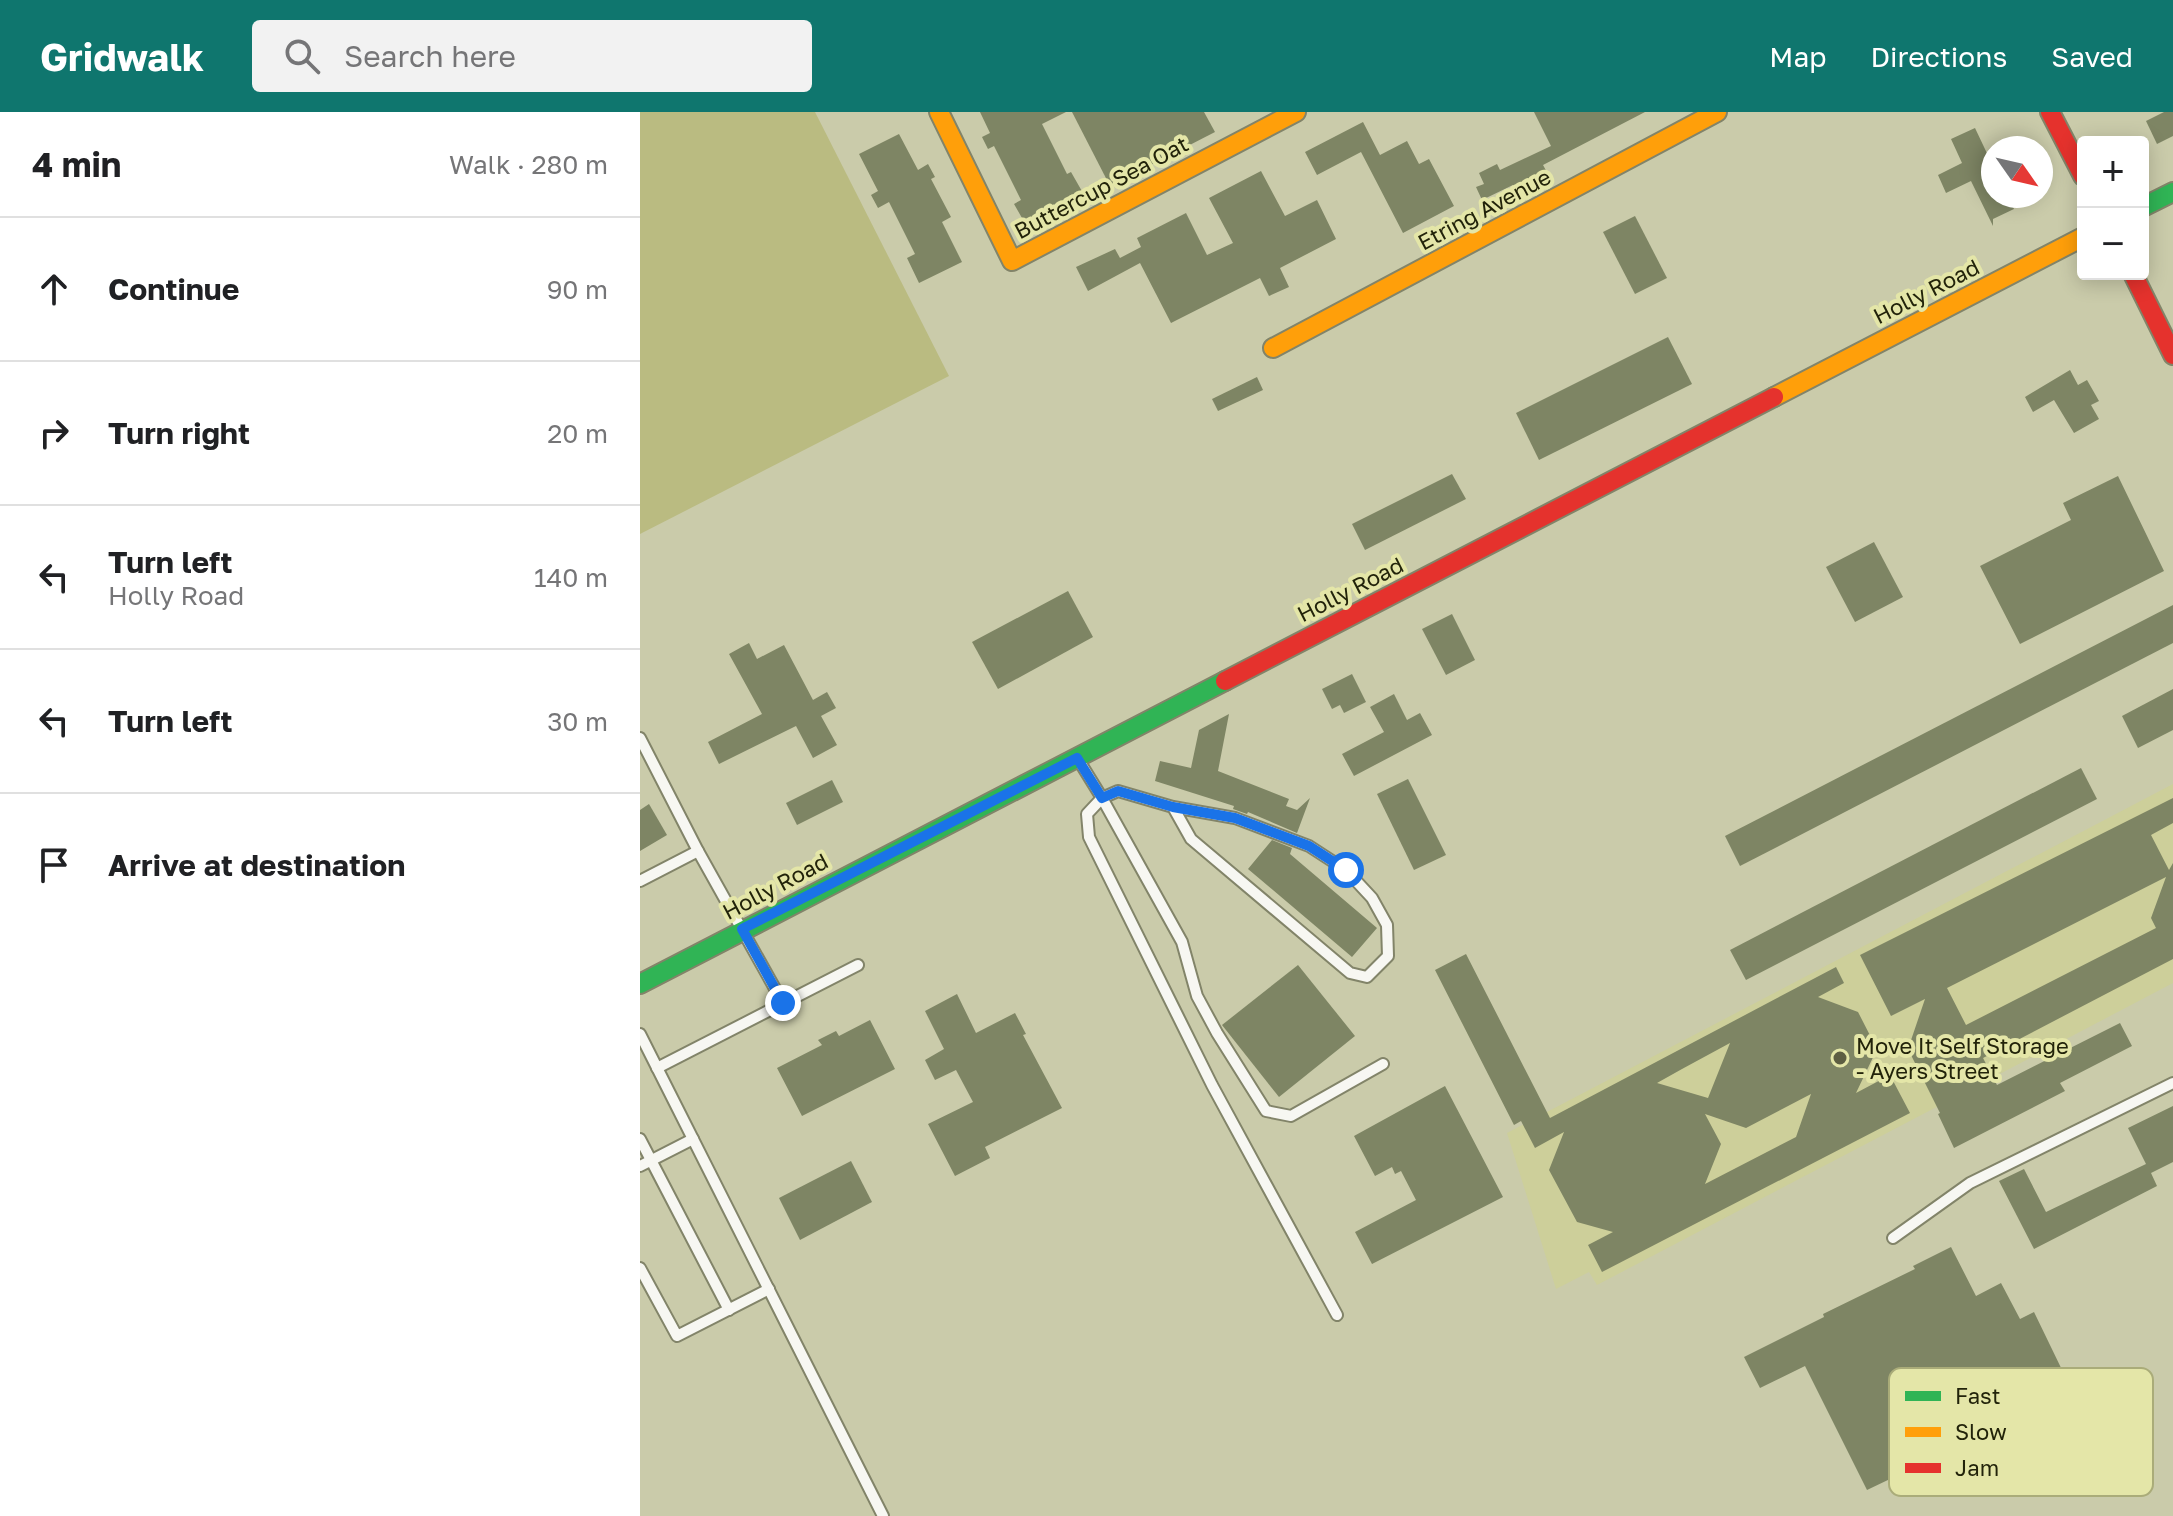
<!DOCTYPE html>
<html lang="en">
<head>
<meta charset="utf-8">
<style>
  body { margin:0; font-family:"Golos Text",sans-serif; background:#f2f2f2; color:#202124 }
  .controls { position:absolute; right:24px; top:24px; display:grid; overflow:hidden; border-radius:8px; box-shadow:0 4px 20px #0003 }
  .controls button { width:72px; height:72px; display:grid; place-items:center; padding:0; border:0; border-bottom:2px solid #e0e0e0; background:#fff; color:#202124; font:40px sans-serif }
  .compass { position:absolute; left:1341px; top:24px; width:72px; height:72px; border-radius:50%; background:#fff; box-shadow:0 4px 20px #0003; rotate:124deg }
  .stop { position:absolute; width:24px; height:24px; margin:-18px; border:6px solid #1a73e8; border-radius:50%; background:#fff }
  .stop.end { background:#1a73e8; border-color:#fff; box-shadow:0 2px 8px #0008 }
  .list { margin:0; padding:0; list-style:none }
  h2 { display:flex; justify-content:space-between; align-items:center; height:104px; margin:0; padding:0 32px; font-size:34px }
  h2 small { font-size:26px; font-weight:400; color:#757577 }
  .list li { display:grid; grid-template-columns:52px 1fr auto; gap:24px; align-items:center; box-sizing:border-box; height:144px; padding:0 32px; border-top:2px solid #e0e0e0 }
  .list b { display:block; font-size:30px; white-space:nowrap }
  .list p { margin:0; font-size:26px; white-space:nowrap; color:#757577 }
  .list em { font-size:26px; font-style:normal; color:#757577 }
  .icon { flex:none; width:44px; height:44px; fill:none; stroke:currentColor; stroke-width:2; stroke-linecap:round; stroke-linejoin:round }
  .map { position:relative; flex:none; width:1533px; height:1404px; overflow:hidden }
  header { display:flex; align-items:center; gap:48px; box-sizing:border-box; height:112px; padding:0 40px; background:#0f766e; color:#fff }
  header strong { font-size:38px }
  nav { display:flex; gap:44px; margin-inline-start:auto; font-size:28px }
  .search { width:560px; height:72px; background:#f2f2f2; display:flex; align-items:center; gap:20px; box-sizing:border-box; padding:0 28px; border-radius:8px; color:#757577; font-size:30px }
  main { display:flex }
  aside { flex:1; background:#fff }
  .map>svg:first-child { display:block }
  .built { fill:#cdcf9a }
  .green { fill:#babb81 }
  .building { fill:#7e8564; fill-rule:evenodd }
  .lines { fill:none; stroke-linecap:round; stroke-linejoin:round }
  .lane-casing { stroke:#828469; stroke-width:14 }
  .fast-casing { stroke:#828469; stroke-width:22 }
  .slow-casing { stroke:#828469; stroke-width:22 }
  .jam-casing { stroke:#828469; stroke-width:22 }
  .lane { stroke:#f7f7f2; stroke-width:10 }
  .fast { stroke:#30b455; stroke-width:18 }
  .slow { stroke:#ff9f0a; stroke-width:18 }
  .jam { stroke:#e5322d; stroke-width:18 }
  .route { stroke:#1a73e8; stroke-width:10 }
  .poi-dot { fill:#5d5e42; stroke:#e4e6a8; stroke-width:3 }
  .labels { text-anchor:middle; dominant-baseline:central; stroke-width:8; stroke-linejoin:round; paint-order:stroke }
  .street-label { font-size:22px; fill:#22230a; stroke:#e4e6a8 }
  .poi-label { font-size:22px; fill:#22230a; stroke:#e4e6a8; text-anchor:start }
  .key { fill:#e4e6a8; stroke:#aaac79; stroke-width:2 }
  .key-label { font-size:22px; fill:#22230a }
</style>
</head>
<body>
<header>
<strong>Gridwalk</strong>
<div class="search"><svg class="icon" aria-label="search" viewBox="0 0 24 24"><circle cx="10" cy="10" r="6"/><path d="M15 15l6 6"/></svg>Search here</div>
<nav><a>Map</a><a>Directions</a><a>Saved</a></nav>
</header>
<main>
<aside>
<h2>4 min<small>Walk · 280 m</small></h2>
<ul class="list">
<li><svg class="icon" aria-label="ahead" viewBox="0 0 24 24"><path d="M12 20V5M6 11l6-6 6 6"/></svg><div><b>Continue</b></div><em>90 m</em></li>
<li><svg class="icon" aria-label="right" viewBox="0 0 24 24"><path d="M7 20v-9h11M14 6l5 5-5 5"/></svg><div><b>Turn right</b></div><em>20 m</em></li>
<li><svg class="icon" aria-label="left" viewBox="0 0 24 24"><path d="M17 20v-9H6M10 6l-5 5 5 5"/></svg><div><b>Turn left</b><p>Holly Road</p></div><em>140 m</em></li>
<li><svg class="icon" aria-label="left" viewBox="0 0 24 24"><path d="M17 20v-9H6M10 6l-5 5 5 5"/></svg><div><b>Turn left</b></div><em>30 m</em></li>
<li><svg class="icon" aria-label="arrive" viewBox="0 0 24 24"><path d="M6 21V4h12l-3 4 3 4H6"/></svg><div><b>Arrive at destination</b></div></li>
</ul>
</aside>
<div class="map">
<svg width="1533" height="1404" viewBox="0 0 1533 1404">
  <rect width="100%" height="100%" fill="#cacbaa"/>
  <path class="built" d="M1533,672V871L957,1173L949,1160L916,1177L867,1021Z"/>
  <path class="green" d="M0,0H175L309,264L0,422Z"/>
  <g class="building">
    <path d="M340,0H426L402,12L427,62L431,60L443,81L386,113L374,92L381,88L354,34L348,37L342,25L350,21Z"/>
    <path d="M432,0H564L575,20L470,74Z"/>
    <path d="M894,0H1005L903,53L909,64L876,79L873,73L842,88L836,75L844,72L839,61L857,52L860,58L911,34Z"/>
    <path d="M1524,0H1533V24L1517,32L1506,9Z"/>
    <path d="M723,10L740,43L767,29L779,52L789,47L814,94L763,121L721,40L677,63L665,40Z"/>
    <path d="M1335,16L1353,54V84H1368L1374,97L1353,107V114L1331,69L1306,81L1298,63L1322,51L1311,27Z"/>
    <path d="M259,22L278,58L288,52L295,65L291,67L311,105L302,110L322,150L279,171L267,146L275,142L249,90L238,96L231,83L238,79L219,42Z"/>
    <path d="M621,59L645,104L677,88L696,127L640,156L649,175L629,184L620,166L531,211L500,151L448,179L436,155L475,137L480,146L501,135L497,126L546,101L567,143L593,131L569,86Z"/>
    <path d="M995,104L1027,166L995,182L963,120Z"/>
    <path d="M1028,225L1052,272L899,348L876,301Z"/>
    <path d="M1430,258L1438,273L1447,268L1459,289L1451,293L1459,307L1434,321L1414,288L1393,300L1385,285Z"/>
    <path d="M617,265L623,278L578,299L572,287Z"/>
    <path d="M812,362L826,387L725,438L712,412Z"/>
    <path d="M1478,364L1524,459L1380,532L1340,454L1431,408L1423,391Z"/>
    <path d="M1234,430L1263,485L1215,510L1186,455Z"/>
    <path d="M428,479L453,525L358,577L332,530Z"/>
    <path d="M1533,493V531L1100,754L1085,724Z"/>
    <path d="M812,502L835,548L806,563L782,517Z"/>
    <path d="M109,531L117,547L144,533L173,588L187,580L196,596L181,604L197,633L173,646L156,614L79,652L68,630L122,602L89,542Z"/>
    <path d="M712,562L726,590L704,601L700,593L692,597L682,577Z"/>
    <path d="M1533,577V618L1498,636L1482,604Z"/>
    <path d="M754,582L767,608L780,601L792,623L714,664L702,642L744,620L730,595Z"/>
    <path d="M589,602L578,659L649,687L646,694L657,698L670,686L657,721L608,700L607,702L593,697L594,694L515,669L520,649L551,656L559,618Z"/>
    <path d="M1441,656L1457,687L1106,868L1090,838Z"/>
    <path d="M768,667L806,743L774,758L737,682Z"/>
    <path d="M192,668L203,690L157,713L146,691Z"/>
    <path d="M1533,686V711L1511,723L1529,758L1533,751V847L1343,946L1357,973L1480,911L1492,934L1420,971L1425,979L1314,1036L1298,1002L1300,1001L1268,937L1285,887L1251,904L1220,843ZM1526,765L1511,806L1516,816L1326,913L1307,876Z"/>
    <path d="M9,692L27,723L0,739V698Z"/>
    <path d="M632,728L652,736L650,742L737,816L712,845L608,757Z"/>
    <path d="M826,842L910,1006L1196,855L1204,871L1178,885L1218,900L1237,937L1216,981L1250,963L1270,1001L962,1160L948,1133L973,1120L937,1110L909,1058L924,1020L895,1036L881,1009L874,1013L795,858ZM1090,931L1068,986L1017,971L1042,957ZM1171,982L1156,1025L1065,1072L1081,1032L1065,1002L1106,1016Z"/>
    <path d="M658,853L715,924L639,985L582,913Z"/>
    <path d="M317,882L336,921L375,901L386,922L383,923L422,996L345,1035L350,1046L315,1064L288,1012L333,990L316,958L295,968L285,948L304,937L285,899Z"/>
    <path d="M230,908L255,957L162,1004L137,956L182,933L178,928L196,919L199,924Z"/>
    <path d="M805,974L863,1085L732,1152L715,1120L776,1088L761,1059L755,1062L752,1055L735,1064L714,1024Z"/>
    <path d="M1533,994V1050L1511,1061L1517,1074L1394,1137L1359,1069L1384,1057L1406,1100L1506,1052L1488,1016Z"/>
    <path d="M211,1049L232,1090L160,1128L139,1086Z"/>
    <path d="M1311,1135L1336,1184L1361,1171L1380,1207L1394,1200L1424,1262L1397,1275L1389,1261L1259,1327L1273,1356L1227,1378L1165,1254L1120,1276L1104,1245L1184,1205L1183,1202L1275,1157L1273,1154Z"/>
  </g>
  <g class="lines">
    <defs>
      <g id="lane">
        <path d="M0,626L58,739L143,891"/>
        <path d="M438,647L462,686L542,830L557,884L577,921L626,999L651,1004L743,952"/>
        <path d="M533,695L551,727L710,861L727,865L748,844L747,813L732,786L706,758L669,734L595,706L533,695L478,679L462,686L447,702L449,725L572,973L697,1203"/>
        <path d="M0,769L58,739"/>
        <path d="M0,922L243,1404"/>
        <path d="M17,956L218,853"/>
        <path d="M0,1027L89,1198"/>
        <path d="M0,1054L53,1027"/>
        <path d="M1253,1126L1330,1071L1533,971"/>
        <path d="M0,1156L37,1224L129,1177"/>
      </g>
      <g id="fast">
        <path d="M1503,95L1533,80"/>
        <path d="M0,872L585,569"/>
      </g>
      <g id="slow">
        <path d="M299,0L372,149L656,0"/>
        <path d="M633,236L1077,0"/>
        <path d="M1134,285L1443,125"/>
      </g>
      <g id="jam">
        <path d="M1410,0L1443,64"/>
        <path d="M1493,162L1533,243"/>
        <path d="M585,569L1134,285"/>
      </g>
    </defs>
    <use href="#lane" class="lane-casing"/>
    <use href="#fast" class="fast-casing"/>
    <use href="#slow" class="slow-casing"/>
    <use href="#jam" class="jam-casing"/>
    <use href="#lane" class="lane"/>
    <use href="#fast" class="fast"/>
    <use href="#slow" class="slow"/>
    <use href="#jam" class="jam"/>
  </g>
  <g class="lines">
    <path class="route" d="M143,891L102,817L437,646L462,686L478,679L533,695L595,706L669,734L706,758"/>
  </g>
  <circle class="poi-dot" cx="1200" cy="946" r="8"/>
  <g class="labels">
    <g class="street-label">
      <text transform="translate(461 75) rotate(-28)">Buttercup Sea Oat</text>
      <text transform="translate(844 97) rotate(-28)">Etring Avenue</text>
      <text transform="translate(1286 179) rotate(-27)">Holly Road</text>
      <text transform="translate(710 477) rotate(-27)">Holly Road</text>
      <text transform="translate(135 774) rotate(-28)">Holly Road</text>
    </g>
    <g class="poi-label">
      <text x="1216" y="933">Move It Self Storage<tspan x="1216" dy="25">- Ayers Street</tspan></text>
    </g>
  </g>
  <rect x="1249" y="1256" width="264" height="128" rx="12" class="key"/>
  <rect x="1265" y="1279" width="36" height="10" fill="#30b455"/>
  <rect x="1265" y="1315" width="36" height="10" fill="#ff9f0a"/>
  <rect x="1265" y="1351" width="36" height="10" fill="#e5322d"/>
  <g class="key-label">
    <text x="1315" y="1292">Fast</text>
    <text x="1315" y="1328">Slow</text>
    <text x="1315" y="1364">Jam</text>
  </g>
</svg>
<div class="controls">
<button>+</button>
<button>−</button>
</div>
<svg class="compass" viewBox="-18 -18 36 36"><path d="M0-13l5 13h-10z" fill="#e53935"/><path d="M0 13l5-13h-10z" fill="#757577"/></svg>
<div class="stop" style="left:706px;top:758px"></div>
<div class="stop end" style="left:143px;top:891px"></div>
</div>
</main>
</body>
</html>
